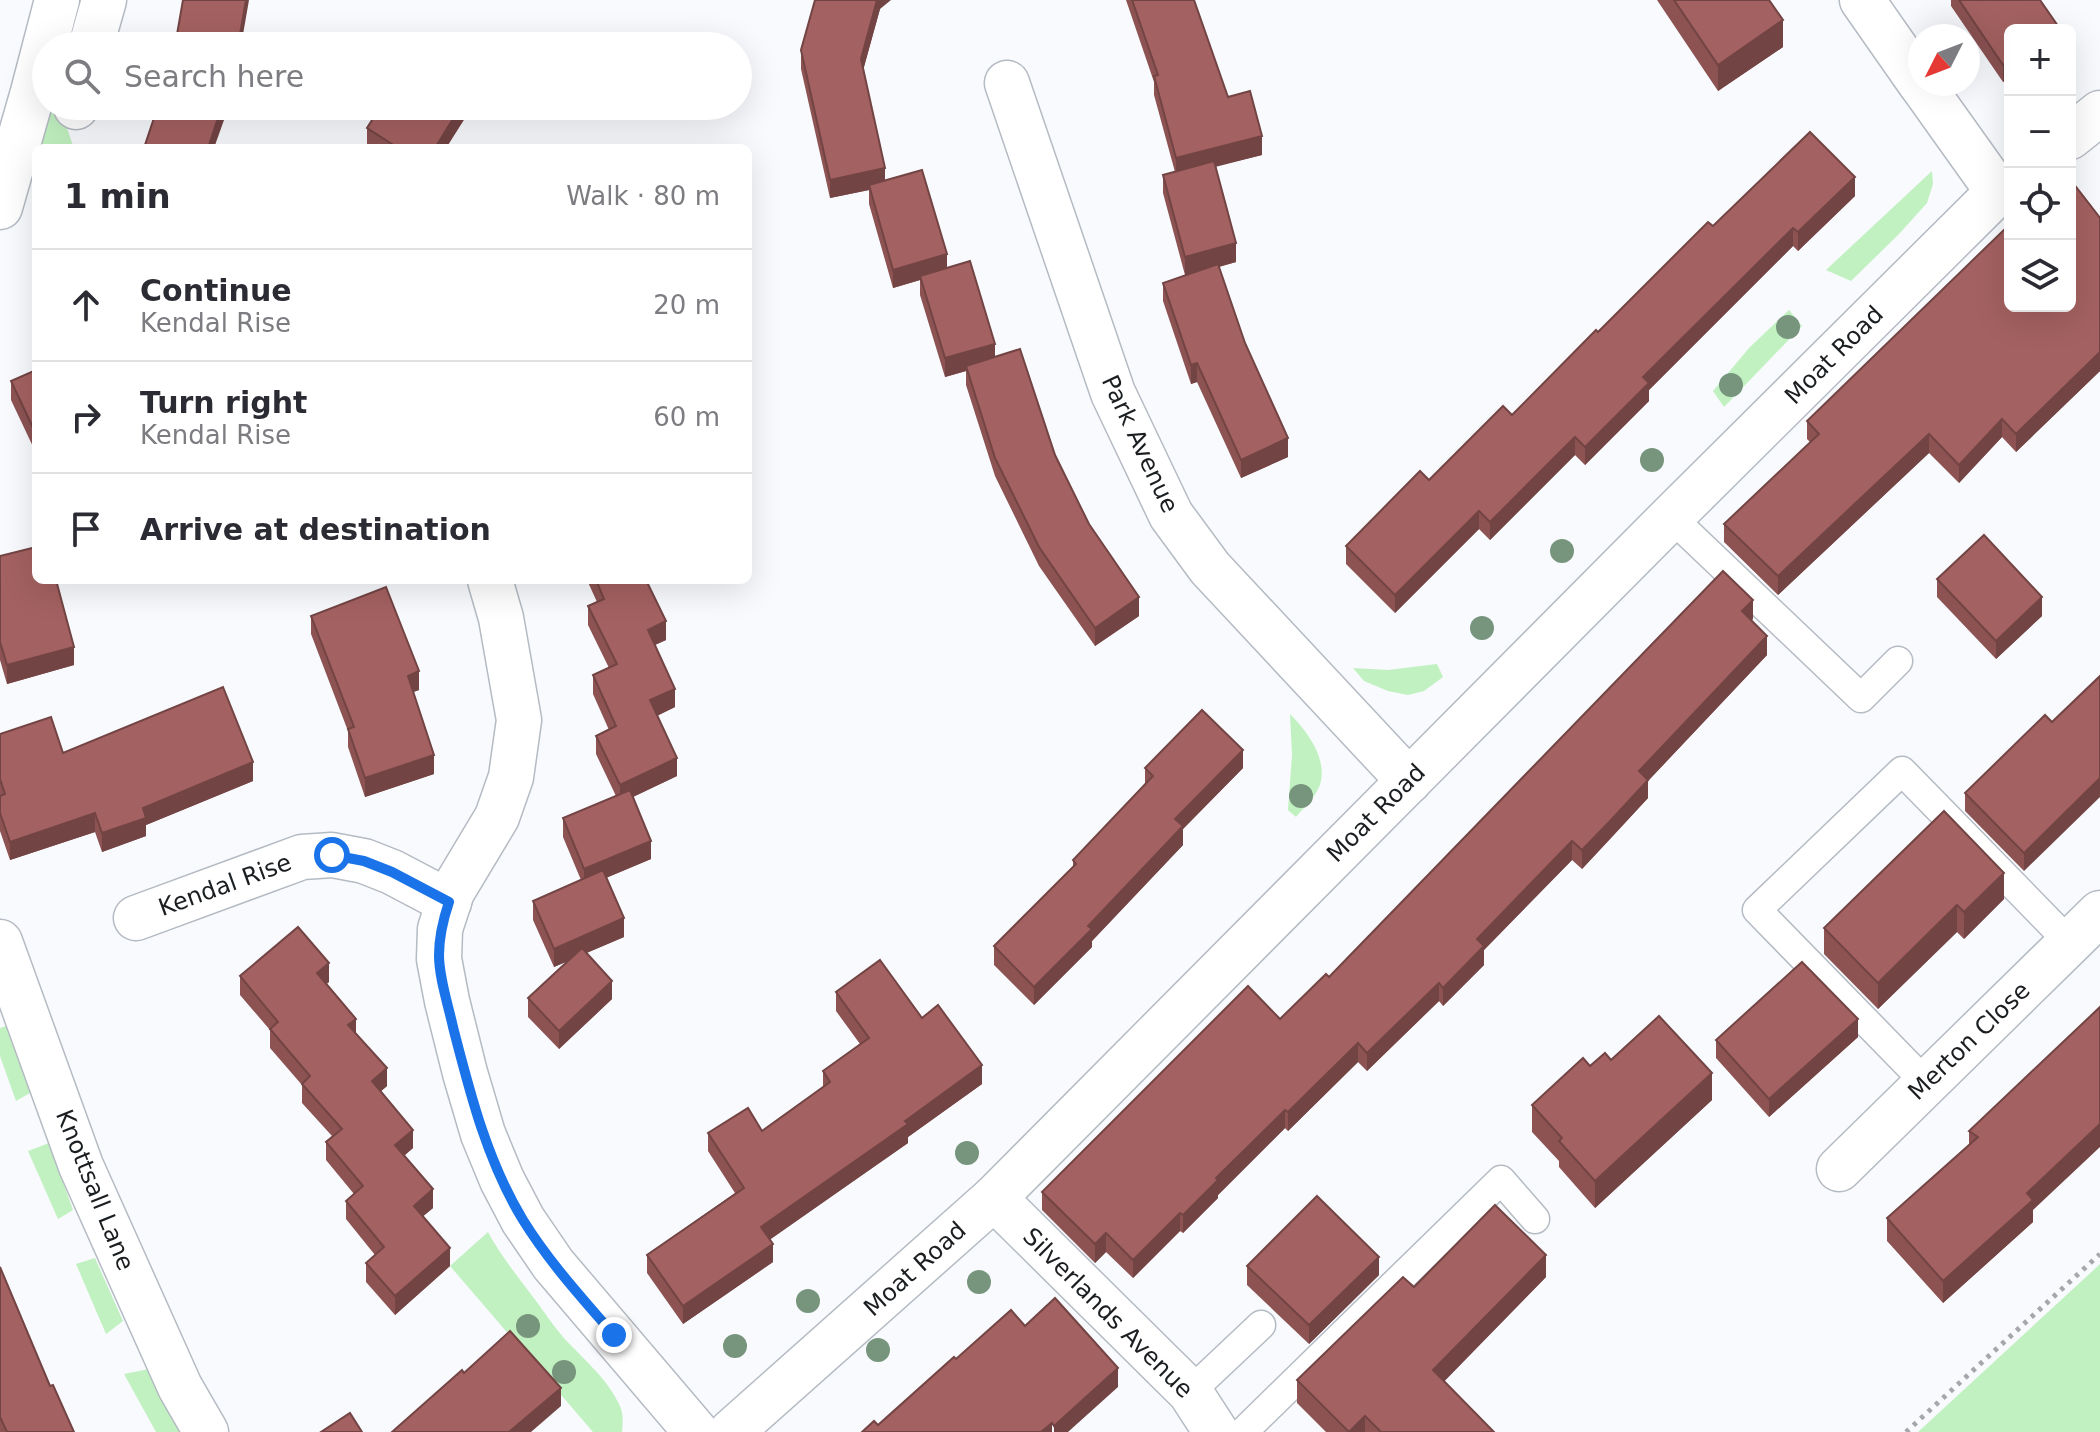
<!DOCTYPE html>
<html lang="en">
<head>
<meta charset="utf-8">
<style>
  body { margin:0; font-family:"DejaVu Sans",sans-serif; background:#f2f2f3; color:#2b2b33 }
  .controls { position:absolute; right:24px; top:24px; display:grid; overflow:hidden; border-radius:12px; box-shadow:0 8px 32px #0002 }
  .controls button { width:72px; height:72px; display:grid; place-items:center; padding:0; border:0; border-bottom:2px solid #e1e1e2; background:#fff; color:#2b2b33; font:40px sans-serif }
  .compass { position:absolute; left:1908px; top:24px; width:72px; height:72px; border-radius:50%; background:#fff; box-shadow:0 8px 32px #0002; rotate:228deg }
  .stop { position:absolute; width:24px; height:24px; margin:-18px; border:6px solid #1a73e8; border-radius:50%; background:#fff }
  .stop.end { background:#1a73e8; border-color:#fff; box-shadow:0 2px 8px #0008 }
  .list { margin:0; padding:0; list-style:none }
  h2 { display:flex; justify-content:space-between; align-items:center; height:104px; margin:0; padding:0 32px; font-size:34px }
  h2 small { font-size:26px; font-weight:400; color:#7c7c81 }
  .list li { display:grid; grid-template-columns:52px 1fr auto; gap:24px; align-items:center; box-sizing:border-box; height:112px; padding:0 32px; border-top:2px solid #e1e1e2 }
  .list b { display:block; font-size:30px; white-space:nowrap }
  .list p { margin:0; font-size:26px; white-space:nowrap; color:#7c7c81 }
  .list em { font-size:26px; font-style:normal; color:#7c7c81 }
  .icon { flex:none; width:44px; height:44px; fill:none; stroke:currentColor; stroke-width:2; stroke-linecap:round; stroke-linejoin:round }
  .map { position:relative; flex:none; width:2100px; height:1432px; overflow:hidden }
  .search { position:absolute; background:#fff; box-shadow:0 8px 32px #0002; left:32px; top:32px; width:720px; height:88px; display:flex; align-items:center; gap:20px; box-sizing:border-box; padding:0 28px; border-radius:44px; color:#7c7c81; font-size:30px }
  .panel { position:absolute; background:#fff; box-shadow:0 8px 32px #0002; left:32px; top:144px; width:720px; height:440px; border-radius:12px }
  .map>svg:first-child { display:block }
  .green { fill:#c1f1c0 }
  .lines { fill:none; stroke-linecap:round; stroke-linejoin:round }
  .service-casing { stroke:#b5bbc3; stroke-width:31 }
  .minor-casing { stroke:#b5bbc3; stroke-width:47 }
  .tertiary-casing { stroke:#b5bbc3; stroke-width:47 }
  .path { stroke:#a5a7aa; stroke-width:5; stroke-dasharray:4 6; stroke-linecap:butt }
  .service { stroke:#fff; stroke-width:28 }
  .minor { stroke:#fff; stroke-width:44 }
  .tertiary { stroke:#fff; stroke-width:44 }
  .tree { fill:#77947c }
  .wall { fill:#8d5353 }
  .shaded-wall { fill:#734444 }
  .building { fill:#a46161; stroke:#734444; stroke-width:2 }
  .route { stroke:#1a73e8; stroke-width:10 }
  .labels { text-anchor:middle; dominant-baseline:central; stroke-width:7; stroke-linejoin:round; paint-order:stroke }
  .street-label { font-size:24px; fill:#1b1e20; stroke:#fff }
</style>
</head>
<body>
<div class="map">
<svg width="2100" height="1432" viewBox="0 0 2100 1432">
  <rect width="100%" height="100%" fill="#f8fafe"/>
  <g class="green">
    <path d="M47,106H59L74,148H36Z"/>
    <path d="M1932,171L1933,184L1927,203L1899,234L1851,281L1826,270Z"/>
    <path d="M1789,310L1802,326L1724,407L1713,391L1749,348Z"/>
    <path d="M1437,664L1443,677L1424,691L1408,695L1388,691L1364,681L1353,668L1388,670Z"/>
    <path d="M1290,714C1306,730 1326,756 1321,781C1318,795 1305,806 1296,817L1288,810L1292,755Z"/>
    <path d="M6,1026L30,1093L16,1101L0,1056V1028Z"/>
    <path d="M49,1143L73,1210L58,1219L28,1151Z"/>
    <path d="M488,1232C499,1253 515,1273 530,1293C541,1307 551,1323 563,1337C582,1358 605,1376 618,1402C624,1413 623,1421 622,1432H593L450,1266Z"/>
    <path d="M95,1258L123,1321L106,1334L76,1264Z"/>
    <path d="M2100,1264V1432H1918L2086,1277Z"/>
    <path d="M149,1369L180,1432H156L124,1374Z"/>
  </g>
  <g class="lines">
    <defs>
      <g id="service">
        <path d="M1671,517L1861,698L1898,661"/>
        <path d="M1926,1083L1757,910L1902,771L2070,943"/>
        <path d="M1190,1392L1261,1325"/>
        <path d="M1243,1432L1501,1180L1535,1219"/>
      </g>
      <g id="minor">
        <path d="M1862,0L1920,83"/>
        <path d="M91,46L104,0"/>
        <path d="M1007,83L1113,393L1171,515L1210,568L1409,781"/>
        <path d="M1921,84L1998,192"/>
        <path d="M76,107V106"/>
        <path d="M0,207L33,92L57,0"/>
        <path d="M490,580L501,618L519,720L511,777L497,817L452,892L440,929L439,959L447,1001L465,1073L483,1134L502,1180L523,1220L553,1264L696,1432"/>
        <path d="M136,918L302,857L332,855L364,861L392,872L449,902"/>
        <path d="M0,942L81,1166L180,1387L206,1432"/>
        <path d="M1839,1169L2100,913"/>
        <path d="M994,1198L1190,1392L1216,1432"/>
      </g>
      <g id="tertiary">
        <path d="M2070,137L2100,113"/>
        <path d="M731,1432L994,1198L1671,517L1998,192L2010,183"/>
      </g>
    </defs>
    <use href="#service" class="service-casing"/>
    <use href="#minor" class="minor-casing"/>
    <use href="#tertiary" class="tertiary-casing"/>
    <path class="path" d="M1906,1432L2100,1254"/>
    <use href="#service" class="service"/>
    <use href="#minor" class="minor"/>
    <use href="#tertiary" class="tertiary"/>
  </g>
  <g class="tree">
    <circle cx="1788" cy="327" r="12"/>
    <circle cx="1731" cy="385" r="12"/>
    <circle cx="1652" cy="460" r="12"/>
    <circle cx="1562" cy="551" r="12"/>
    <circle cx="1482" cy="628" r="12"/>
    <circle cx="1301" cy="796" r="12"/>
    <circle cx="967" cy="1153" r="12"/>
    <circle cx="979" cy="1282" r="12"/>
    <circle cx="808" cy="1301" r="12"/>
    <circle cx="528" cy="1326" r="12"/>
    <circle cx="735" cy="1346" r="12"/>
    <circle cx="878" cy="1350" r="12"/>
    <circle cx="564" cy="1372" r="12"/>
  </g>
  <g class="wall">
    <path d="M1126,0H1194L1228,97L1262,155L1216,166L1236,262L1219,267L1245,343L1288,457L1241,478L1197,382L1191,384L1163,301V283L1185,275L1163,193V175L1175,172L1154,95V82Z"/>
    <path d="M1657,0H1769L1783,47L1718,91Z"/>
    <path d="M1951,0H2040L2058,30H2010V77L2003,82L1951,6Z"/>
    <path d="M880,9L863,70L885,181L947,268L995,357L1055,455L1089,524L1139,616L1095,646L1039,566L995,476L966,385V371L945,377L920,295V280L893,288L869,204V190L830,198L801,69V50Z"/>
    <path d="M470,106V110L446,148H369L367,147V128Z"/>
    <path d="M1855,196L1798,251L1793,246L1649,390V401L1585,465L1575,455L1490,540L1479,529L1395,613L1346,564V546L1512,415L1598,332L1713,226Z"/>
    <path d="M2100,218V371L2016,452L2002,437L1959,483L1929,453L1778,595L1724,542V524L1810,442L1807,439V421Z"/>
    <path d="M36,370V453L11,400V381Z"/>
    <path d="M0,556L74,665L7,684L0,660Z"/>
    <path d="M1937,579L2042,616L1996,659L1937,597Z"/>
    <path d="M587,580H648L647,581L666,640L655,645L675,707L657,716L677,776L633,797L651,859L606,878L624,937L586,953L612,999L559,1049L528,1017V998L568,961L554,967L533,920V901L581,880L563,837V818L616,796L596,754V736L609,730L593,694V675L609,668L588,625V606L597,602Z"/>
    <path d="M311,616L419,690L413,692L434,774L365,797L348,747V731L311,634Z"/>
    <path d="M1753,619L1751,621L1767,655L1648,781V798L1612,837L1582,869L1572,860L1484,950V965L1443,1006L1439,1001L1367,1071L1358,1062L1288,1131L1285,1128L1218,1195V1198L1183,1233L1180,1231L1133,1278L1106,1252L1095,1263L1042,1210V1192L1280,1019Z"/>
    <path d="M2052,722L2024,871L1965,811V793Z"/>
    <path d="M0,734L63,753L253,781L146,825V836L102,852L95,832L10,860L0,831Z"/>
    <path d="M1145,768H1243L1183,829V845L1092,941V947L1034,1005L994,965V946L1073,867V860L1145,785Z"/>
    <path d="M1944,811L2004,899L1964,939L1957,932L1878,1009L1824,954V928Z"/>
    <path d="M240,976L329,982L326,984L387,1086L381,1091L413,1148L404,1156L433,1208L423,1216L450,1266L395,1315L366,1282V1263L375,1255L346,1219V1201L354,1194L326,1160V1142L332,1136L302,1103V1085L270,1048V1030L240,995Z"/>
    <path d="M836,992L922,1018L982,1084L908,1137V1143L770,1239L773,1262L683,1324L647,1273V1255L735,1193L708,1151V1133L762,1131L823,1087V1071L860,1044L836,1011Z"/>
    <path d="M2100,1007L2033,1210V1222L1943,1303L1887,1241V1218L1969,1145V1131Z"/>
    <path d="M1858,1037L1769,1117L1716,1058V1040Z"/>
    <path d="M1611,1060L1712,1100L1595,1208L1559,1167V1161L1532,1132V1105L1590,1066Z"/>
    <path d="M1247,1266L1379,1275L1309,1344L1247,1285Z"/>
    <path d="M0,1267L50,1386L74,1432H0Z"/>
    <path d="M1546,1277L1444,1381L1494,1432H1326L1297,1403V1380L1414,1287Z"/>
  </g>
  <g class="shaded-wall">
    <path d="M246,0H249L241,46H238Z"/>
    <path d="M877,0H891L880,9L861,78V59Z"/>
    <path d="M1783,20V47L1718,91V65Z"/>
    <path d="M2010,59V77L2003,82V65Z"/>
    <path d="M222,106H229L214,148H208Z"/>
    <path d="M461,106H470V110L446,148H435Z"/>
    <path d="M1262,136V155L1176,177V158Z"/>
    <path d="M885,168V186L869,185V190L830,198V180Z"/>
    <path d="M1855,177V196L1798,251V232Z"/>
    <path d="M1793,228V246L1649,390V401L1585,465V447L1643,377Z"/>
    <path d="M1236,243V262L1185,276V257Z"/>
    <path d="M947,254V273L920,276V280L893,288V270Z"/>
    <path d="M995,344V362L966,366V371L945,377V358Z"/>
    <path d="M2100,352V371L2016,452V434Z"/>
    <path d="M1197,363V382L1191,384V365Z"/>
    <path d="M2002,419V437L1959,483V465Z"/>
    <path d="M1929,434V453L1778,595V576Z"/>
    <path d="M1575,437V455L1490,540V522Z"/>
    <path d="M1288,438V457L1241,478V460Z"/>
    <path d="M1479,511V529L1395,613V595Z"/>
    <path d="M1139,597V616L1095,646V628Z"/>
    <path d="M2042,597V616L1996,659V641Z"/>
    <path d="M1753,600V619L1742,630V611Z"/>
    <path d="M666,621V640L648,648V630Z"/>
    <path d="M1767,636V655L1648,781V798L1582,869V850L1639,771Z"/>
    <path d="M74,647V665L7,684V665Z"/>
    <path d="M419,671V690L408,694V676Z"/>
    <path d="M675,689V707L650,719V700Z"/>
    <path d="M1243,750V768L1183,829V845L1092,941V947L1034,1005V987L1088,926L1175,819Z"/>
    <path d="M434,755V774L365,797V778Z"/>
    <path d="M677,758V776L620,803V785Z"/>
    <path d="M253,762V781L146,825V836L102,852V833L143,808Z"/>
    <path d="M2100,778V797L2024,871V853Z"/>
    <path d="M95,813V832L10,860V842Z"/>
    <path d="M651,841V859L584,887V869Z"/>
    <path d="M1572,841V860L1484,950V965L1443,1006V988L1477,939Z"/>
    <path d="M2004,873V899L1964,939V912Z"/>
    <path d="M1957,905V932L1878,1009V983Z"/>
    <path d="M624,918V937L554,967V949Z"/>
    <path d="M329,963V982L317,992V973Z"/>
    <path d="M612,981V999L559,1049V1031Z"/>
    <path d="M1439,983V1001L1367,1071V1053Z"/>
    <path d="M356,1019V1037L348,1025Z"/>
    <path d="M1858,1019V1037L1769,1117V1099Z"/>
    <path d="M1358,1043V1062L1288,1131V1112Z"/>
    <path d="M982,1065V1084L908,1137V1143L761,1246V1227Z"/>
    <path d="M387,1068V1086L372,1099V1081Z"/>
    <path d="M1712,1073V1100L1595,1208V1181Z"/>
    <path d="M1285,1110V1128L1218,1195V1198L1183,1233V1215L1216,1178Z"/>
    <path d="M2100,1124V1147L2033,1210V1222L1943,1303V1281L2027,1193Z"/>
    <path d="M413,1130V1148L395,1163V1145Z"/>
    <path d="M433,1189V1208L414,1224V1206Z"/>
    <path d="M1180,1213V1231L1133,1278V1260Z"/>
    <path d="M1106,1233V1252L1095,1263V1244Z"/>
    <path d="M773,1244V1262L683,1324V1306Z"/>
    <path d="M450,1248V1266L395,1315V1296Z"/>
    <path d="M1546,1255V1277L1433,1393V1370Z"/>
    <path d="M1379,1257V1275L1309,1344V1325Z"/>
    <path d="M1118,1368V1387L1068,1432H1054V1426Z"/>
    <path d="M561,1388V1406L531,1432H509Z"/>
    <path d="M1365,1416V1432H1349Z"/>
    <path d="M1052,1423V1432H1041Z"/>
  </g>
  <g class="building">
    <path d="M183,0H246L238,46H175Z"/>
    <path d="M815,0H877L861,59L885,168L830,180L801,50Z"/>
    <path d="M1132,0H1194L1228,97L1250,91L1262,136L1176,158L1154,76L1158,75Z"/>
    <path d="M1674,0H1769L1783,20L1718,65Z"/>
    <path d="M1959,0H2040L2058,26L2052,30H2010V59L2003,65Z"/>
    <path d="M158,106H222L208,148H144Z"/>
    <path d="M381,106H461L435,148H398L367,128Z"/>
    <path d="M1810,132L1855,177L1798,232L1793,228L1643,377L1649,383L1585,447L1575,437L1490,522L1479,511L1395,595L1346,546L1420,471L1429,480L1503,406L1512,415L1596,330L1598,332L1708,222L1713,226Z"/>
    <path d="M1214,161L1236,243L1185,257L1163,175Z"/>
    <path d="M922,170L947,254L893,270L869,185Z"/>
    <path d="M2070,179L2100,218V352L2016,434L2002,419L1959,465L1929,434L1778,576L1724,524L1819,434L1807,421L2010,224V306H2070Z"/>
    <path d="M970,261L995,344L945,358L920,276Z"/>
    <path d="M1218,264L1245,343L1288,438L1241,460L1197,363L1191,365L1163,283Z"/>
    <path d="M1020,349L1055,455L1089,524L1139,597L1095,628L1039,547L995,458L966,366Z"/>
    <path d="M36,370V434L11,381Z"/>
    <path d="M1984,535L2042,597L1996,641L1937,579Z"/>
    <path d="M36,547V580H56L74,647L7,665L0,642V556Z"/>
    <path d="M1723,571L1753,600L1742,611L1767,636L1639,771L1648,780L1612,819L1582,850L1572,841L1477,939L1484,946L1443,988L1439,983L1367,1053L1358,1043L1288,1112L1285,1110L1216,1178L1218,1180L1183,1215L1180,1213L1133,1260L1106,1233L1095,1244L1042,1192L1248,986L1280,1019L1326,974L1329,977Z"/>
    <path d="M596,580H646L666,621L648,630L675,689L650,700L677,758L620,785L596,736L616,726L593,675L617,664L588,606L604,599Z"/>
    <path d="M386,587L419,671L408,676L434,755L365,778L348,729L354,727L311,616Z"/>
    <path d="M2100,676V778L2024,853L1965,793L2045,715L2052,722Z"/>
    <path d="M223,687L253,762L143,808L146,818L102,833L95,813L10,842L0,813V796L5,794L0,779V734L51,717L63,753Z"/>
    <path d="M1202,710L1243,750L1175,819L1183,826L1088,926L1092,929L1034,987L994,946L1076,864L1073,860L1153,776L1145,768Z"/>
    <path d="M630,790L651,841L584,869L563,818Z"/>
    <path d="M1944,811L2004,873L1964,912L1957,905L1878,983L1824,928Z"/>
    <path d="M603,870L624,918L554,949L533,901Z"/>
    <path d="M298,927L329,963L317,973L356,1019L348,1025L387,1068L372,1081L413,1130L395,1145L433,1189L414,1206L450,1248L395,1296L366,1263L384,1247L346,1201L363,1186L326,1142L342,1129L302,1084L310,1076L270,1029L278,1022L240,976Z"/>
    <path d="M582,948L612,981L559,1031L528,998Z"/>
    <path d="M880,960L922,1018L938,1005L982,1065L905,1121L908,1124L761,1227L773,1244L683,1306L647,1255L744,1188L708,1133L748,1108L762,1131L830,1082L823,1071L869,1038L836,992Z"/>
    <path d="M1802,962L1858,1019L1769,1099L1716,1040Z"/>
    <path d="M2100,1007V1124L2027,1193L2033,1200L1943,1281L1887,1218L1978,1137L1969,1131Z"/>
    <path d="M1659,1016L1712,1073L1595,1181L1559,1141L1562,1138L1532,1105L1583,1058L1590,1066L1605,1053L1611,1060Z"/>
    <path d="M1317,1196L1379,1257L1309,1325L1247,1266Z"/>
    <path d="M1495,1205L1546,1255L1433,1370L1494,1432H1381L1365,1416L1349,1432L1297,1380L1403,1277L1414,1287Z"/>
    <path d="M0,1267L50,1386L53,1385L74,1432H7L0,1417Z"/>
    <path d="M1055,1298L1118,1368L1054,1426L1052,1423L1041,1432H862L874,1421L878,1425L954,1357L956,1359L1011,1310L1025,1326Z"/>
    <path d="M510,1331L561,1388L509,1432H392L462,1370L464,1373Z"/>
    <path d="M350,1413L362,1432H321Z"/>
  </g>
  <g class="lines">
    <path class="route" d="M332,855L364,861L392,872L449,902C443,920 439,936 439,955C439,978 448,1004 453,1027C470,1093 487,1161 523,1220C549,1262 582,1298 614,1335"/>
  </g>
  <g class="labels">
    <g class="street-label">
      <text transform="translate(1834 355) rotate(-45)">Moat Road</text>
      <text transform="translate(1140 444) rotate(65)">Park Avenue</text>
      <text transform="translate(1376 813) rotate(-45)">Moat Road</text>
      <text transform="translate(225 885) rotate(-20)">Kendal Rise</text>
      <text transform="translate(1969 1041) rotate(-44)">Merton Close</text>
      <text transform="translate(95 1190) rotate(68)">Knottsall Lane</text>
      <text transform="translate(915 1269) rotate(-42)">Moat Road</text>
      <text transform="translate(1108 1313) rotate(45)">Silverlands Avenue</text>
    </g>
  </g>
</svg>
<div class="controls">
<button>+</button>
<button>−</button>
<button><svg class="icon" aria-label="locate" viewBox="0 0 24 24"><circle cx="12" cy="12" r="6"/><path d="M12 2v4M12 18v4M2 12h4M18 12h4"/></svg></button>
<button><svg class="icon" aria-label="layers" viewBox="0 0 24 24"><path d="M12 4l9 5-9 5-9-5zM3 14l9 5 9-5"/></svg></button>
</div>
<svg class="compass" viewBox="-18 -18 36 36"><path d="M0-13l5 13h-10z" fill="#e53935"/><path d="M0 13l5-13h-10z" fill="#7c7c81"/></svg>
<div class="stop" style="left:332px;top:855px"></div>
<div class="stop end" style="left:614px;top:1335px"></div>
<div class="search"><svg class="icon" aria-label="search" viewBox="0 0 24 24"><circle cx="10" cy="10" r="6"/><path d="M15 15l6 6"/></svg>Search here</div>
<section class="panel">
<h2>1 min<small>Walk · 80 m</small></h2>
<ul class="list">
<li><svg class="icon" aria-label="ahead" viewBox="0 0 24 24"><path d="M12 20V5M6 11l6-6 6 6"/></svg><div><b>Continue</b><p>Kendal Rise</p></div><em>20 m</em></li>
<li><svg class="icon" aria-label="right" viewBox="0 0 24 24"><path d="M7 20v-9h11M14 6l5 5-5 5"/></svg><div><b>Turn right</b><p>Kendal Rise</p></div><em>60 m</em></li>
<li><svg class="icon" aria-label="arrive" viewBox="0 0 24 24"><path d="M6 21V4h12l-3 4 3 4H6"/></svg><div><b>Arrive at destination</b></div></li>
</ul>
</section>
</div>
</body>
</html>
